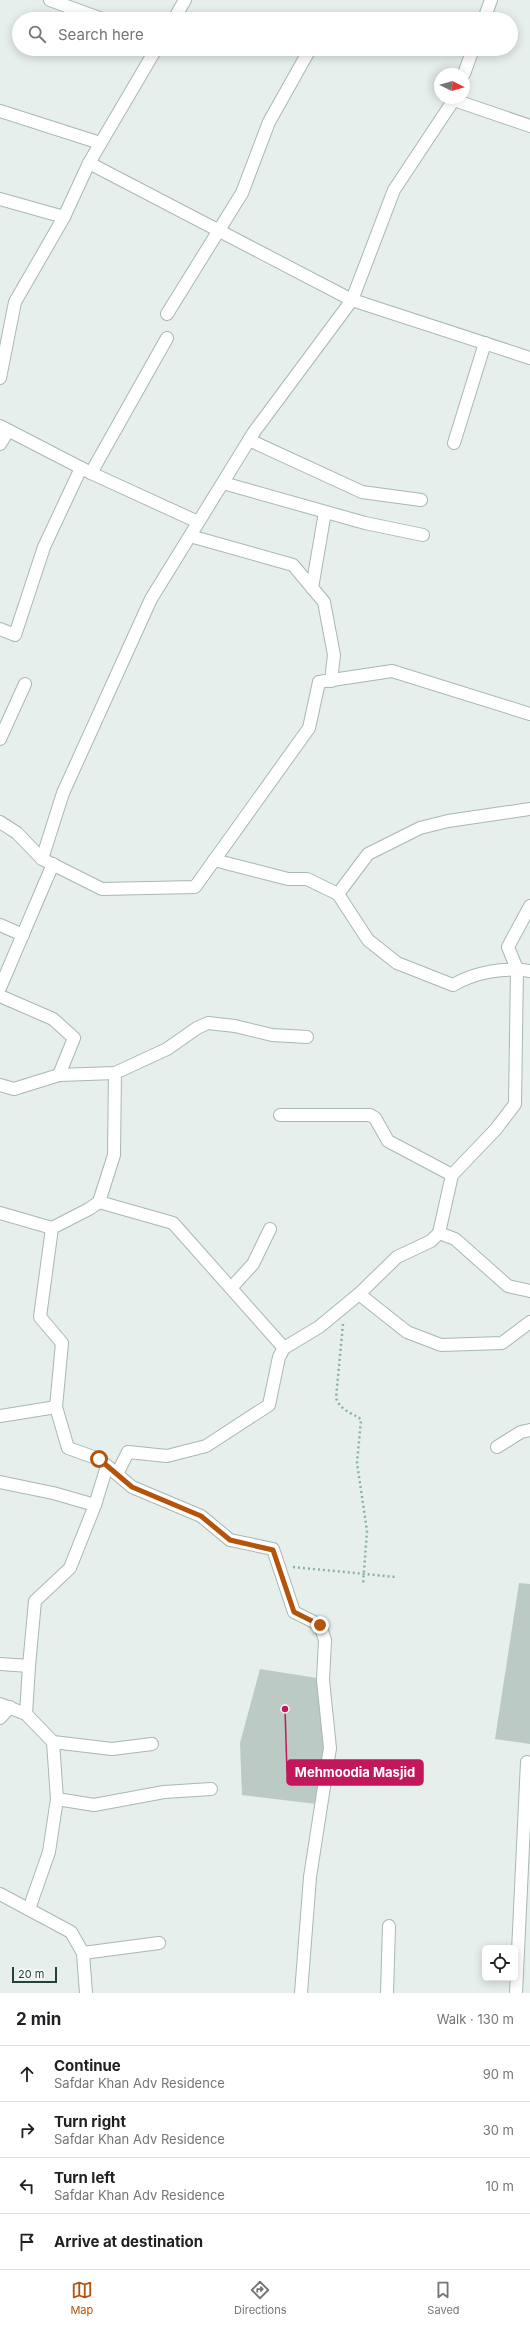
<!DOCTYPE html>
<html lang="en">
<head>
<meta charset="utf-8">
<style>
  body { margin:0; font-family:Inter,sans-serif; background:#f6f6f6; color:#202124 }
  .controls { position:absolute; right:12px; bottom:12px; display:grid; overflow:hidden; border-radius:6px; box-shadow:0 2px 10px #0003 }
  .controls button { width:36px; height:36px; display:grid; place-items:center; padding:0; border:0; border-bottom:1px solid #e0e0e0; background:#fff; color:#202124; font:20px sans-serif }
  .compass { position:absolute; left:434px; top:68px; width:36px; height:36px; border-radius:50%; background:#fff; box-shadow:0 2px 10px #0003; rotate:96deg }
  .scale { position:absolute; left:12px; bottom:10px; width:45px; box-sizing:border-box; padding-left:4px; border:2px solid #24423a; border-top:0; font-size:11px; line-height:14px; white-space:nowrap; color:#24423a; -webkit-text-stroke:3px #f7fbf9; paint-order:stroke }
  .stop { position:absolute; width:12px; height:12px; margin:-9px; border:3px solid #b45309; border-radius:50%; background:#fff }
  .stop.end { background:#b45309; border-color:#fff; box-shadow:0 1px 4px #0008 }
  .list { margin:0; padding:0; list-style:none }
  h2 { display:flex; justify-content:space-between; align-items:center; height:52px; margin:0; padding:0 16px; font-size:17px }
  h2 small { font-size:13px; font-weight:400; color:#757577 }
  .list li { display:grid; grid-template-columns:26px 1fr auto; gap:12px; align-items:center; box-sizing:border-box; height:56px; padding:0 16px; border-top:1px solid #e0e0e0 }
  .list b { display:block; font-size:15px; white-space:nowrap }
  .list p { margin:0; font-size:13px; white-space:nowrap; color:#757577 }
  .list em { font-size:13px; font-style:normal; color:#757577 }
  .icon { flex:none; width:22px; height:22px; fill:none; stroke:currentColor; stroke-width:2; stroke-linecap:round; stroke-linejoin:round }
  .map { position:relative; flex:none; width:530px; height:1993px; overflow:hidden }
  .search { position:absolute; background:#fff; box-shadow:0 2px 10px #0003; left:12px; right:12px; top:12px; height:44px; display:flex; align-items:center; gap:10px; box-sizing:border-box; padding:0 14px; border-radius:22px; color:#757577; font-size:15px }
  .sheet { height:276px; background:#fff }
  nav { display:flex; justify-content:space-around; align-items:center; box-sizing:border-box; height:56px; border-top:1px solid #e0e0e0; background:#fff; font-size:11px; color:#757577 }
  nav a { display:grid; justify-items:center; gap:2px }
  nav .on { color:#b45309 }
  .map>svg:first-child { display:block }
  .building { fill:#bbcac4 }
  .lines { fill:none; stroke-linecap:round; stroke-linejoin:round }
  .minor-casing { stroke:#a8b8b2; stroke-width:14 }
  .path { stroke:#86b3a5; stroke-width:2.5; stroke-dasharray:2 3; stroke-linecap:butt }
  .minor { stroke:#fff; stroke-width:12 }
  .route { stroke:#b45309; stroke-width:5 }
  .leader { fill:none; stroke:#c2185b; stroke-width:1.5 }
  .callout-dot { fill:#c2185b; stroke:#f7fbf9; stroke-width:1.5 }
  .callout { fill:#c2185b; stroke:#c2185b; stroke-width:1.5 }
  .callout-label { font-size:13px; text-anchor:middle; font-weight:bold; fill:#fff }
</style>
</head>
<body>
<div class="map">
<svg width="530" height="1993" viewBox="0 0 530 1993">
  <rect width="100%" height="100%" fill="#e6efeb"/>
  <g class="building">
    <path d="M519,1583L530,1584V1744L495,1739Z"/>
    <path d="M260,1669L317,1678L326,1739L316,1804L242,1795L240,1743Z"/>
  </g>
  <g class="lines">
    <defs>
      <g id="minor">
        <path d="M50,0L102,19"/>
        <path d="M174,19L185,0"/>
        <path d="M484,19L491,0"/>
        <path d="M464,74L473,49"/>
        <path d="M455,98L394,190L352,300L254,432L151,599L63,793L42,859L102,889L195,887L309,728L319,682L392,671L530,714"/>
        <path d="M454,100L530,126"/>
        <path d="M0,111L100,143"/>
        <path d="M89,163L156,49"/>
        <path d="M0,199L64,217"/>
        <path d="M167,314L242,193L269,122L310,49"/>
        <path d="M0,378L15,302L64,217L89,163L352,300L530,358"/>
        <path d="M0,426L91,473L198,522"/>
        <path d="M249,440L362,492L421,500"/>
        <path d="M454,443L485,343"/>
        <path d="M0,444L8,431"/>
        <path d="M91,473L167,338"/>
        <path d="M223,483L365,523L423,535"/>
        <path d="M190,536L293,565L324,602L334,655L331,681"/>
        <path d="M312,588L325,512"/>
        <path d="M0,629L15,635L44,547L81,468"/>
        <path d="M0,739L25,684"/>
        <path d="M530,809L448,821L420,828L368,854L338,894L368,940L397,963L453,985C475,972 505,967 530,971"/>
        <path d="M0,822L17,833L42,859"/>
        <path d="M214,860L288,879H307L338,894"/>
        <path d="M0,925L23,935"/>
        <path d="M0,988L53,864"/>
        <path d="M0,996L53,1019L74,1038L59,1075L115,1073L167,1049L197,1028L208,1023L235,1026L272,1035L307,1037"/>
        <path d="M0,1085L14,1089L59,1075"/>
        <path d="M280,1115H370L375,1118L388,1141L452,1175"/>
        <path d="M99,1202L173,1223L284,1348"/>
        <path d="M0,1213L52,1228L89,1209L99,1202L114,1155L115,1073"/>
        <path d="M52,1228L40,1317L62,1343L56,1407"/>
        <path d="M439,1233L452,1175L496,1129L515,1104L517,969L508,947L530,906"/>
        <path d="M231,1288L253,1264L270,1229"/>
        <path d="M359,1294L407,1332L441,1345L502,1343L530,1322"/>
        <path d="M0,1416L56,1407L68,1448L99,1459L132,1487L201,1516L230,1540L273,1549L294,1612L320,1625L325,1640L323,1680L330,1748L310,1877L301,1993"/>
        <path d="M497,1447L521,1432L530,1430"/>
        <path d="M117,1474L128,1452L167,1456L206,1446L269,1405L279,1357L284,1348L319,1327L359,1294L397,1257L431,1241L439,1233L455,1239L508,1286L530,1291"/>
        <path d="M0,1482L53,1493L95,1505"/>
        <path d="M0,1664L29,1666L35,1601L70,1568L95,1505L107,1466"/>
        <path d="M0,1704L26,1714L53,1742L57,1799L49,1852L29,1909"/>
        <path d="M26,1714L29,1666"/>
        <path d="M0,1718L10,1707"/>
        <path d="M53,1742L112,1749L152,1744"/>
        <path d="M57,1799L94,1805L164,1792L211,1789"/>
        <path d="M0,1894L71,1932L83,1953L86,1993"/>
        <path d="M83,1953L159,1943"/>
        <path d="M387,1993L389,1926"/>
        <path d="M516,1993L527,1762"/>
      </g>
    </defs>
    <use href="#minor" class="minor-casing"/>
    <g class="path">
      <path d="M343,1324L336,1398C341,1413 359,1415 361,1420L357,1463L367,1531L363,1584"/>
      <path d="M293,1567L396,1577"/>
    </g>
    <use href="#minor" class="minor"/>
  </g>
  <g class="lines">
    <path class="route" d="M99,1459L132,1487L201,1516L230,1540L273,1550L294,1612L320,1625"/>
  </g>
  <path class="leader" d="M285 1709L287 1772"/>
  <circle class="callout-dot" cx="285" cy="1709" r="4"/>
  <rect class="callout" x="287" y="1760" width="136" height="25" rx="4"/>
  <g class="callout-label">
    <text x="355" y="1777">Mehmoodia Masjid</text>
  </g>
</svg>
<div class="controls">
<button><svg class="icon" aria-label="locate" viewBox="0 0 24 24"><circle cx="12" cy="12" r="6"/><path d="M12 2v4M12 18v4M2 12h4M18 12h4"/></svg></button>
</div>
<svg class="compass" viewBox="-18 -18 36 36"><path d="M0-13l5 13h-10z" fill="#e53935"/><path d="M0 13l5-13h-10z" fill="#757577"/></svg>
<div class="scale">20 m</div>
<div class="stop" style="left:99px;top:1459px"></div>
<div class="stop end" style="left:320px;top:1625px"></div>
<div class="search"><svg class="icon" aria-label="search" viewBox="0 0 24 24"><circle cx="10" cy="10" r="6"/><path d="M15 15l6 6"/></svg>Search here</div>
</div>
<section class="sheet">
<h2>2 min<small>Walk · 130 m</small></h2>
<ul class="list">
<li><svg class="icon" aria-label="ahead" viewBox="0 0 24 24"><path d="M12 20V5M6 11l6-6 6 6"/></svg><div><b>Continue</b><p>Safdar Khan Adv Residence</p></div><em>90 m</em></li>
<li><svg class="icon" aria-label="right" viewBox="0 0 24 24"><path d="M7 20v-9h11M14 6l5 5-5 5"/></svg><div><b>Turn right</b><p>Safdar Khan Adv Residence</p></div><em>30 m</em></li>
<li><svg class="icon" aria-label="left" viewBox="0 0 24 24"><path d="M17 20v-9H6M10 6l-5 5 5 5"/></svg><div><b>Turn left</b><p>Safdar Khan Adv Residence</p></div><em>10 m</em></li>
<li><svg class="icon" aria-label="arrive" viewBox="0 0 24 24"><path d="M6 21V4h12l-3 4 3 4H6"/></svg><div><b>Arrive at destination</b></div></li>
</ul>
</section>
<nav>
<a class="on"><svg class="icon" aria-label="map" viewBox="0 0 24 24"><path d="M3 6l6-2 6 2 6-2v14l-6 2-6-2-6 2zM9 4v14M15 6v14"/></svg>Map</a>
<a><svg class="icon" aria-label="directions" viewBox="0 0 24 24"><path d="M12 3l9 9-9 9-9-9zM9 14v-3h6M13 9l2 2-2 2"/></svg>Directions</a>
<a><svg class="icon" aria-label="saved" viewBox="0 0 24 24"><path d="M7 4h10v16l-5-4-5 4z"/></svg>Saved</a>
</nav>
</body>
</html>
